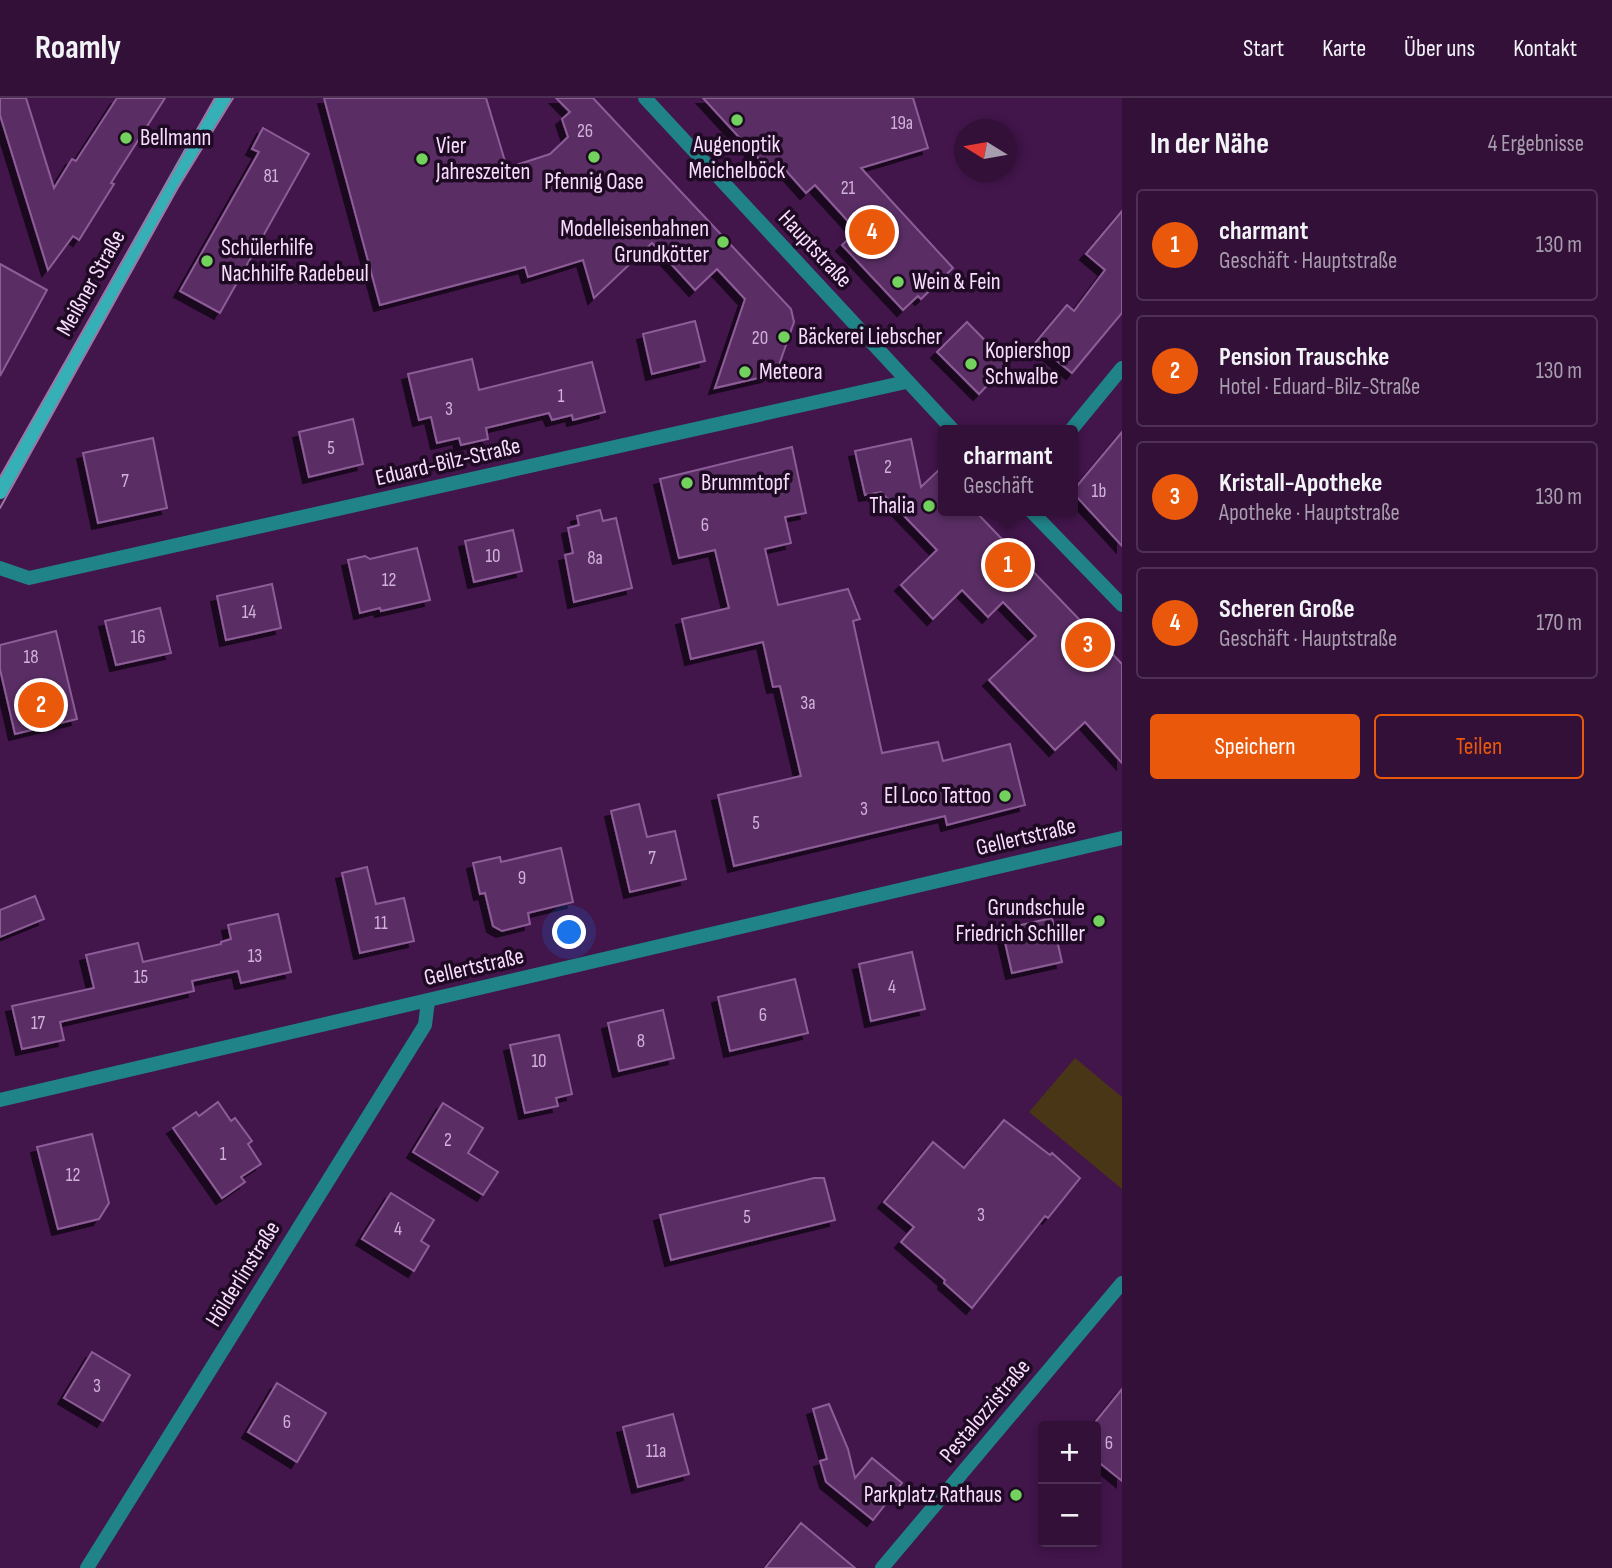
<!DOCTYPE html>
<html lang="de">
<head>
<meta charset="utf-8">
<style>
  body { margin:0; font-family:"Sofia Sans Condensed",sans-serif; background:#3a1940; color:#f1f3f6 }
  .controls { position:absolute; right:21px; bottom:21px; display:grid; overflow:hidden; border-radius:7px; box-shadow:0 4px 10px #0003 }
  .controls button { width:63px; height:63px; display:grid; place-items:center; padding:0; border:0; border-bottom:2px solid #4d3053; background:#321038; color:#f1f3f6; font:35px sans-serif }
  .compass { position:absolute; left:954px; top:21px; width:63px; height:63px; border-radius:50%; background:#321038; box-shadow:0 4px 10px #0003; rotate:281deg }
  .you { position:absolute; left:570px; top:835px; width:24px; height:24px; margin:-18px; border:5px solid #fff; border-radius:50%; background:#1a73e8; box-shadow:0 0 0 10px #1a73e833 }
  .badge { display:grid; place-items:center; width:46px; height:46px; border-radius:50%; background:#ea580c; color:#fff; font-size:23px; font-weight:700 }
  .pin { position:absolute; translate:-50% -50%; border:4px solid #fff; box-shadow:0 2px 7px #0006 }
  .popup { position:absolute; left:938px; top:327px; width:140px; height:91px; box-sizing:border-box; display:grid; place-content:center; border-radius:7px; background:#321038; filter:drop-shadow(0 2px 5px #0005); font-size:23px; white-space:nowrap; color:#a89dae }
  .popup b { font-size:26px; color:#f1f3f6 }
  .popup::after { content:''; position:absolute; left:50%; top:100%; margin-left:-14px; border:14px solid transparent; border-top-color:#321038 }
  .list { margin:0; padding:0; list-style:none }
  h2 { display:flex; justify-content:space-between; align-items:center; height:91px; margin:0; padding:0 28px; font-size:30px }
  h2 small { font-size:23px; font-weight:400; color:#a89dae }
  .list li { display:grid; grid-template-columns:46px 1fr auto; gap:21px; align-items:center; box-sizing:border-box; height:112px; margin:0 14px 14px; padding:0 14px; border:2px solid #4d3053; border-radius:7px }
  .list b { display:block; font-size:26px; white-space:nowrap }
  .list p { margin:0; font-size:23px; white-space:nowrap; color:#a89dae }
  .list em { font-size:23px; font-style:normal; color:#a89dae }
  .actions { display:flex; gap:14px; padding:21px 28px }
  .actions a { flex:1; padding:16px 0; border:2px solid #ea580c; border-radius:7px; text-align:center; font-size:24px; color:#ea580c }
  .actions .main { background:#ea580c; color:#fff }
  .map { position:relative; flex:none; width:1122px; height:1470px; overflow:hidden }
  header { display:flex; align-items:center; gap:42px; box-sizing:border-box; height:98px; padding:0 35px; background:#321038; border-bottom:2px solid #4d3053 }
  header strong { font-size:33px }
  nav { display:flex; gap:38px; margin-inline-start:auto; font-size:24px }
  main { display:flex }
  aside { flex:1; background:#321038 }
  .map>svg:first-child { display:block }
  .green { fill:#483617 }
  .building { fill:#5a2d65; stroke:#8d5d98; stroke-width:2; filter:url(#shadow) }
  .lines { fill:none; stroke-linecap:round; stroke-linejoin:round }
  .minor { stroke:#208388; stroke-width:14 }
  .secondary { stroke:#35b0b6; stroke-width:14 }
  .tram { stroke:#9b77a3; stroke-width:2 }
  .poi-dot { fill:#73d25d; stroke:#1e0b23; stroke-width:2.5 }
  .labels { text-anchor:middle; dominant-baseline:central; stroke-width:7; stroke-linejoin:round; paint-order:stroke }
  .number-label { font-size:19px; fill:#d0b1d8 }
  .poi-label { font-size:23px; fill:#f8ddfe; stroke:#1e0b23; text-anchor:start }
  .street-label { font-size:23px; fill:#f8ddfe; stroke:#1e0b23 }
</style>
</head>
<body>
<header>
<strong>Roamly</strong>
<nav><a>Start</a><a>Karte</a><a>Über uns</a><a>Kontakt</a></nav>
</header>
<main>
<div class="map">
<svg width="1122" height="1470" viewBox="0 0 1122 1470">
  <defs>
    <filter id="shadow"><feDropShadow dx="-6" dy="6" stdDeviation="0" flood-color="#0009"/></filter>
  </defs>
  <rect width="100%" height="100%" fill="#42154b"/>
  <path class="green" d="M1075,960L1122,999V1091L1029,1014Z"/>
  <g class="building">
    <path d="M0,0H26L54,90L72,61L76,63L117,0H165L111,85L114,86L79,142L73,138L48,172L0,17Z"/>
    <path d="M324,0H486L507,70L550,56L568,39L562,21L570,14L556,0H593L791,211L794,224L778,270L767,278L715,290L745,201L717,171L695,192L652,145L594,200L583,162L528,179L525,169L380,207Z"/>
    <path d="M703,0H913L928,50L861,70L953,170L921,201L918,198L903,212L842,147L857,133L815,87L806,95L781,67L772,75Z"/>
    <path d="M263,30L309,56L220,215L180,193L259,54L252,51Z"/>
    <path d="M1122,113V215L1072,275L1035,245L1067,207L1074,213L1105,172L1086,156Z"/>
    <path d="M0,166L47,192L0,278Z"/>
    <path d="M695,223L705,263L652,276L643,236Z"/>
    <path d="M967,224L1008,266L979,296L937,254Z"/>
    <path d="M472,261L479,292L592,264L605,314L573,322L572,317L552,322L549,315L486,330L488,341L461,347L459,340L437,345L431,319L419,322L408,276Z"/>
    <path d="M353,321L363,366L309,379L299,334Z"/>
    <path d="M1122,334V448L1076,398L1077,388Z"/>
    <path d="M153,340L167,410L98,425L83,355Z"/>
    <path d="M911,341L921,389L943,368V413H975L1122,566V665L1085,624L1055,652L989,582L1036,538L1003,504L988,519L962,492L933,521L901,487L937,452L881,394L865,397L855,353Z"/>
    <path d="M792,349L806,415L785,419L791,445L765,451L778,507L848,491L860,521L853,523L882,655L938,644L943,663L1010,646L1025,707L947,727L945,718L734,768L718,697L801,678L780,588L773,589L763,544L691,561L682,521L729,510L715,452L679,460L660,381Z"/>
    <path d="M600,412L603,423L616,420L632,490L574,504L565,457L573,455L568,430L579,427L577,418Z"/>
    <path d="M513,432L522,473L474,484L465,443Z"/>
    <path d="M417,450L430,502L381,513L380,510L360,515L348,462L365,458L370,461Z"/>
    <path d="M272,486L281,530L226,542L217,498Z"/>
    <path d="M160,510L171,555L116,567L105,523Z"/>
    <path d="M56,533L77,621L15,636L0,571V547Z"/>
    <path d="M639,706L647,739L675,733L686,781L630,794L611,713Z"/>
    <path d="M561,750L573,804L528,815L530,826L502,833L493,828L485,795L480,796L473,765L500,759L501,764Z"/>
    <path d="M367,769L376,806L404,800L414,843L360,855L342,775Z"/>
    <path d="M35,798L44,821L0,839V812Z"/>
    <path d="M278,816L291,874L241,885L238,873L192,883L194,893L60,924L64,942L22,951L12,908L94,890L86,857L138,845L143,864L221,846V844L231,841L228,827Z"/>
    <path d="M1052,820L1062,864L1012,875L1002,831Z"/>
    <path d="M912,854L925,911L871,923L859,866Z"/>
    <path d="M795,881L808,935L730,953L718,899Z"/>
    <path d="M663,912L674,960L619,973L608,925Z"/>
    <path d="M559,937L572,996L556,1000L558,1008L525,1015L510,947Z"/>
    <path d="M218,1004L231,1023L235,1020L252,1043L248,1046L261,1066L241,1079L245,1084L222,1100L173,1030L196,1014L199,1018Z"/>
    <path d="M443,1005L483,1030L468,1055L498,1074L483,1097L413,1054Z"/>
    <path d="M1004,1022L1050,1057L1052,1055L1080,1080L1048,1120L1045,1118L972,1210L944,1185L945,1182L901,1144L914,1129L884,1104L933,1044L964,1070Z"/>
    <path d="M92,1036L109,1105L99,1121L58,1131L37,1049Z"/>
    <path d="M814,1080H824L835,1122L671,1162L660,1117Z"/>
    <path d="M391,1095L434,1122L421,1143L429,1148L414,1173L362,1141Z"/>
    <path d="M92,1254L130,1277L103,1323L64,1300Z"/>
    <path d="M277,1285L326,1315L297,1364L248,1334Z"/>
    <path d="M1122,1291V1383L1096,1362V1323Z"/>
    <path d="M829,1306L848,1351L855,1380L872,1360L902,1385L873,1422L826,1384L820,1363L827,1361L813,1311Z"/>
    <path d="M673,1316L689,1376L638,1389L623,1329Z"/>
    <path d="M801,1425L855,1470H765Z"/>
  </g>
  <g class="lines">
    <g class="minor">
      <path d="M645,0L953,332"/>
      <path d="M1071,332L1122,270"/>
      <path d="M1031,413L1122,507"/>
      <path d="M0,470L29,480L906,284"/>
      <path d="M0,1002L1122,740"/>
      <path d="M87,1470L425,927L428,903"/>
      <path d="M882,1470L1122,1185"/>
    </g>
    <path class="secondary" d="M0,394L193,50L224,0"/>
    <g class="tram">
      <path d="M0,379L215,0"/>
      <path d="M0,410L177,91L233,0"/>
    </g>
  </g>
  <g class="poi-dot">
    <circle cx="737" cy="22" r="7"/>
    <circle cx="126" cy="40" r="7"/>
    <circle cx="594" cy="59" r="7"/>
    <circle cx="422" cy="61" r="7"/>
    <circle cx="723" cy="144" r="7"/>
    <circle cx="207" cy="163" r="7"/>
    <circle cx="898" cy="184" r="7"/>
    <circle cx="784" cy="239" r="7"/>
    <circle cx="971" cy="266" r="7"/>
    <circle cx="745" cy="274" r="7"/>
    <circle cx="687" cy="385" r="7"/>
    <circle cx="929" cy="408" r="7"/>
    <circle cx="1005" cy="698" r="7"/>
    <circle cx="1099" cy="823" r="7"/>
    <circle cx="1016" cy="1397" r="7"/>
  </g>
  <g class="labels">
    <g class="number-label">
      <text x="902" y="25">19a</text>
      <text x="585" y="33">26</text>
      <text x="271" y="78">81</text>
      <text x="848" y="90">21</text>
      <text x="760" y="240">20</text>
      <text x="561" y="298">1</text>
      <text x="449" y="311">3</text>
      <text x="331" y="350">5</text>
      <text x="888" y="369">2</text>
      <text x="125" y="383">7</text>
      <text x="1099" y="393">1b</text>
      <text x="705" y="427">6</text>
      <text x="493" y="458">10</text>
      <text x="595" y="460">8a</text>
      <text x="389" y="482">12</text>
      <text x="249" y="514">14</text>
      <text x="138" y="539">16</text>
      <text x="31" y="559">18</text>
      <text x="808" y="605">3a</text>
      <text x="864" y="711">3</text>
      <text x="756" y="725">5</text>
      <text x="652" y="760">7</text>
      <text x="522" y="780">9</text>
      <text x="381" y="825">11</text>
      <text x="255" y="858">13</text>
      <text x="141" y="879">15</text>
      <text x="892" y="889">4</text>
      <text x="763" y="917">6</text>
      <text x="38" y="925">17</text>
      <text x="641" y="943">8</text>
      <text x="539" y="963">10</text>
      <text x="448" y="1042">2</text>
      <text x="223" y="1056">1</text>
      <text x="73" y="1077">12</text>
      <text x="981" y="1117">3</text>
      <text x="747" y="1119">5</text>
      <text x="398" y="1131">4</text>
      <text x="97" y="1288">3</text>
      <text x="287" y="1324">6</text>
      <text x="1109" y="1345">6</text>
      <text x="656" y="1353">11a</text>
    </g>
    <g class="poi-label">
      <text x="140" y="40">Bellmann</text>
      <text x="737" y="47" text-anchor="middle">Augenoptik<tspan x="737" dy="26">Meichelböck</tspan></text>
      <text x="436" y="48">Vier<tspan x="436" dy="26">Jahreszeiten</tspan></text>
      <text x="594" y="84" text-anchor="middle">Pfennig Oase</text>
      <text x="709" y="131" text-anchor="end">Modelleisenbahnen<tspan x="709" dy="26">Grundkötter</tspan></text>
      <text x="221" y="150">Schülerhilfe<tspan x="221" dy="26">Nachhilfe Radebeul</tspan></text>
      <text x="912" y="184">Wein &amp; Fein</text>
      <text x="798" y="239">Bäckerei Liebscher</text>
      <text x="985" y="253">Kopiershop<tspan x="985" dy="26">Schwalbe</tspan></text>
      <text x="759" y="274">Meteora</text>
      <text x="701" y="385">Brummtopf</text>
      <text x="915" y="408" text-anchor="end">Thalia</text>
      <text x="991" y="698" text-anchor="end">El Loco Tattoo</text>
      <text x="1085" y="810" text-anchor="end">Grundschule<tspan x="1085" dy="26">Friedrich Schiller</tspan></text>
      <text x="1002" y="1397" text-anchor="end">Parkplatz Rathaus</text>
    </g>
    <g class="street-label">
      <text transform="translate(815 151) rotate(47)">Hauptstraße</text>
      <text transform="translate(91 185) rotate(-61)">Meißner Straße</text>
      <text transform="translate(448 364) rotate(-13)">Eduard-Bilz-Straße</text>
      <text transform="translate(1026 739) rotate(-13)">Gellertstraße</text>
      <text transform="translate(474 869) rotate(-13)">Gellertstraße</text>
      <text transform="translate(243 1176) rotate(-58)">Hölderlinstraße</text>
      <text transform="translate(985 1313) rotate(-50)">Pestalozzistraße</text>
    </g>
  </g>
</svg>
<div class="controls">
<button>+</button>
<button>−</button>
</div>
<svg class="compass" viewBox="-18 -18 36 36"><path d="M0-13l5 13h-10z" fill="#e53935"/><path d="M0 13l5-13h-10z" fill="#a89dae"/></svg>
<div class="you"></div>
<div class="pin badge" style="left:1008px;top:467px">1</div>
<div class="popup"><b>charmant</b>Geschäft</div>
<div class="pin badge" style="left:41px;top:607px">2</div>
<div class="pin badge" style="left:1088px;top:547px">3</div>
<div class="pin badge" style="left:872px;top:134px">4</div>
</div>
<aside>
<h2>In der Nähe<small>4 Ergebnisse</small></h2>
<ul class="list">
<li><span class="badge">1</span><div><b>charmant</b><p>Geschäft · Hauptstraße</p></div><em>130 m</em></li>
<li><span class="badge">2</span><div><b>Pension Trauschke</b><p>Hotel · Eduard-Bilz-Straße</p></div><em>130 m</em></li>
<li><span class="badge">3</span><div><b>Kristall-Apotheke</b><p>Apotheke · Hauptstraße</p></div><em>130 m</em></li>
<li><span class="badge">4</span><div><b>Scheren Große</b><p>Geschäft · Hauptstraße</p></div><em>170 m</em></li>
</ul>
<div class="actions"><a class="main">Speichern</a><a>Teilen</a></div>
</aside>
</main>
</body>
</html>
